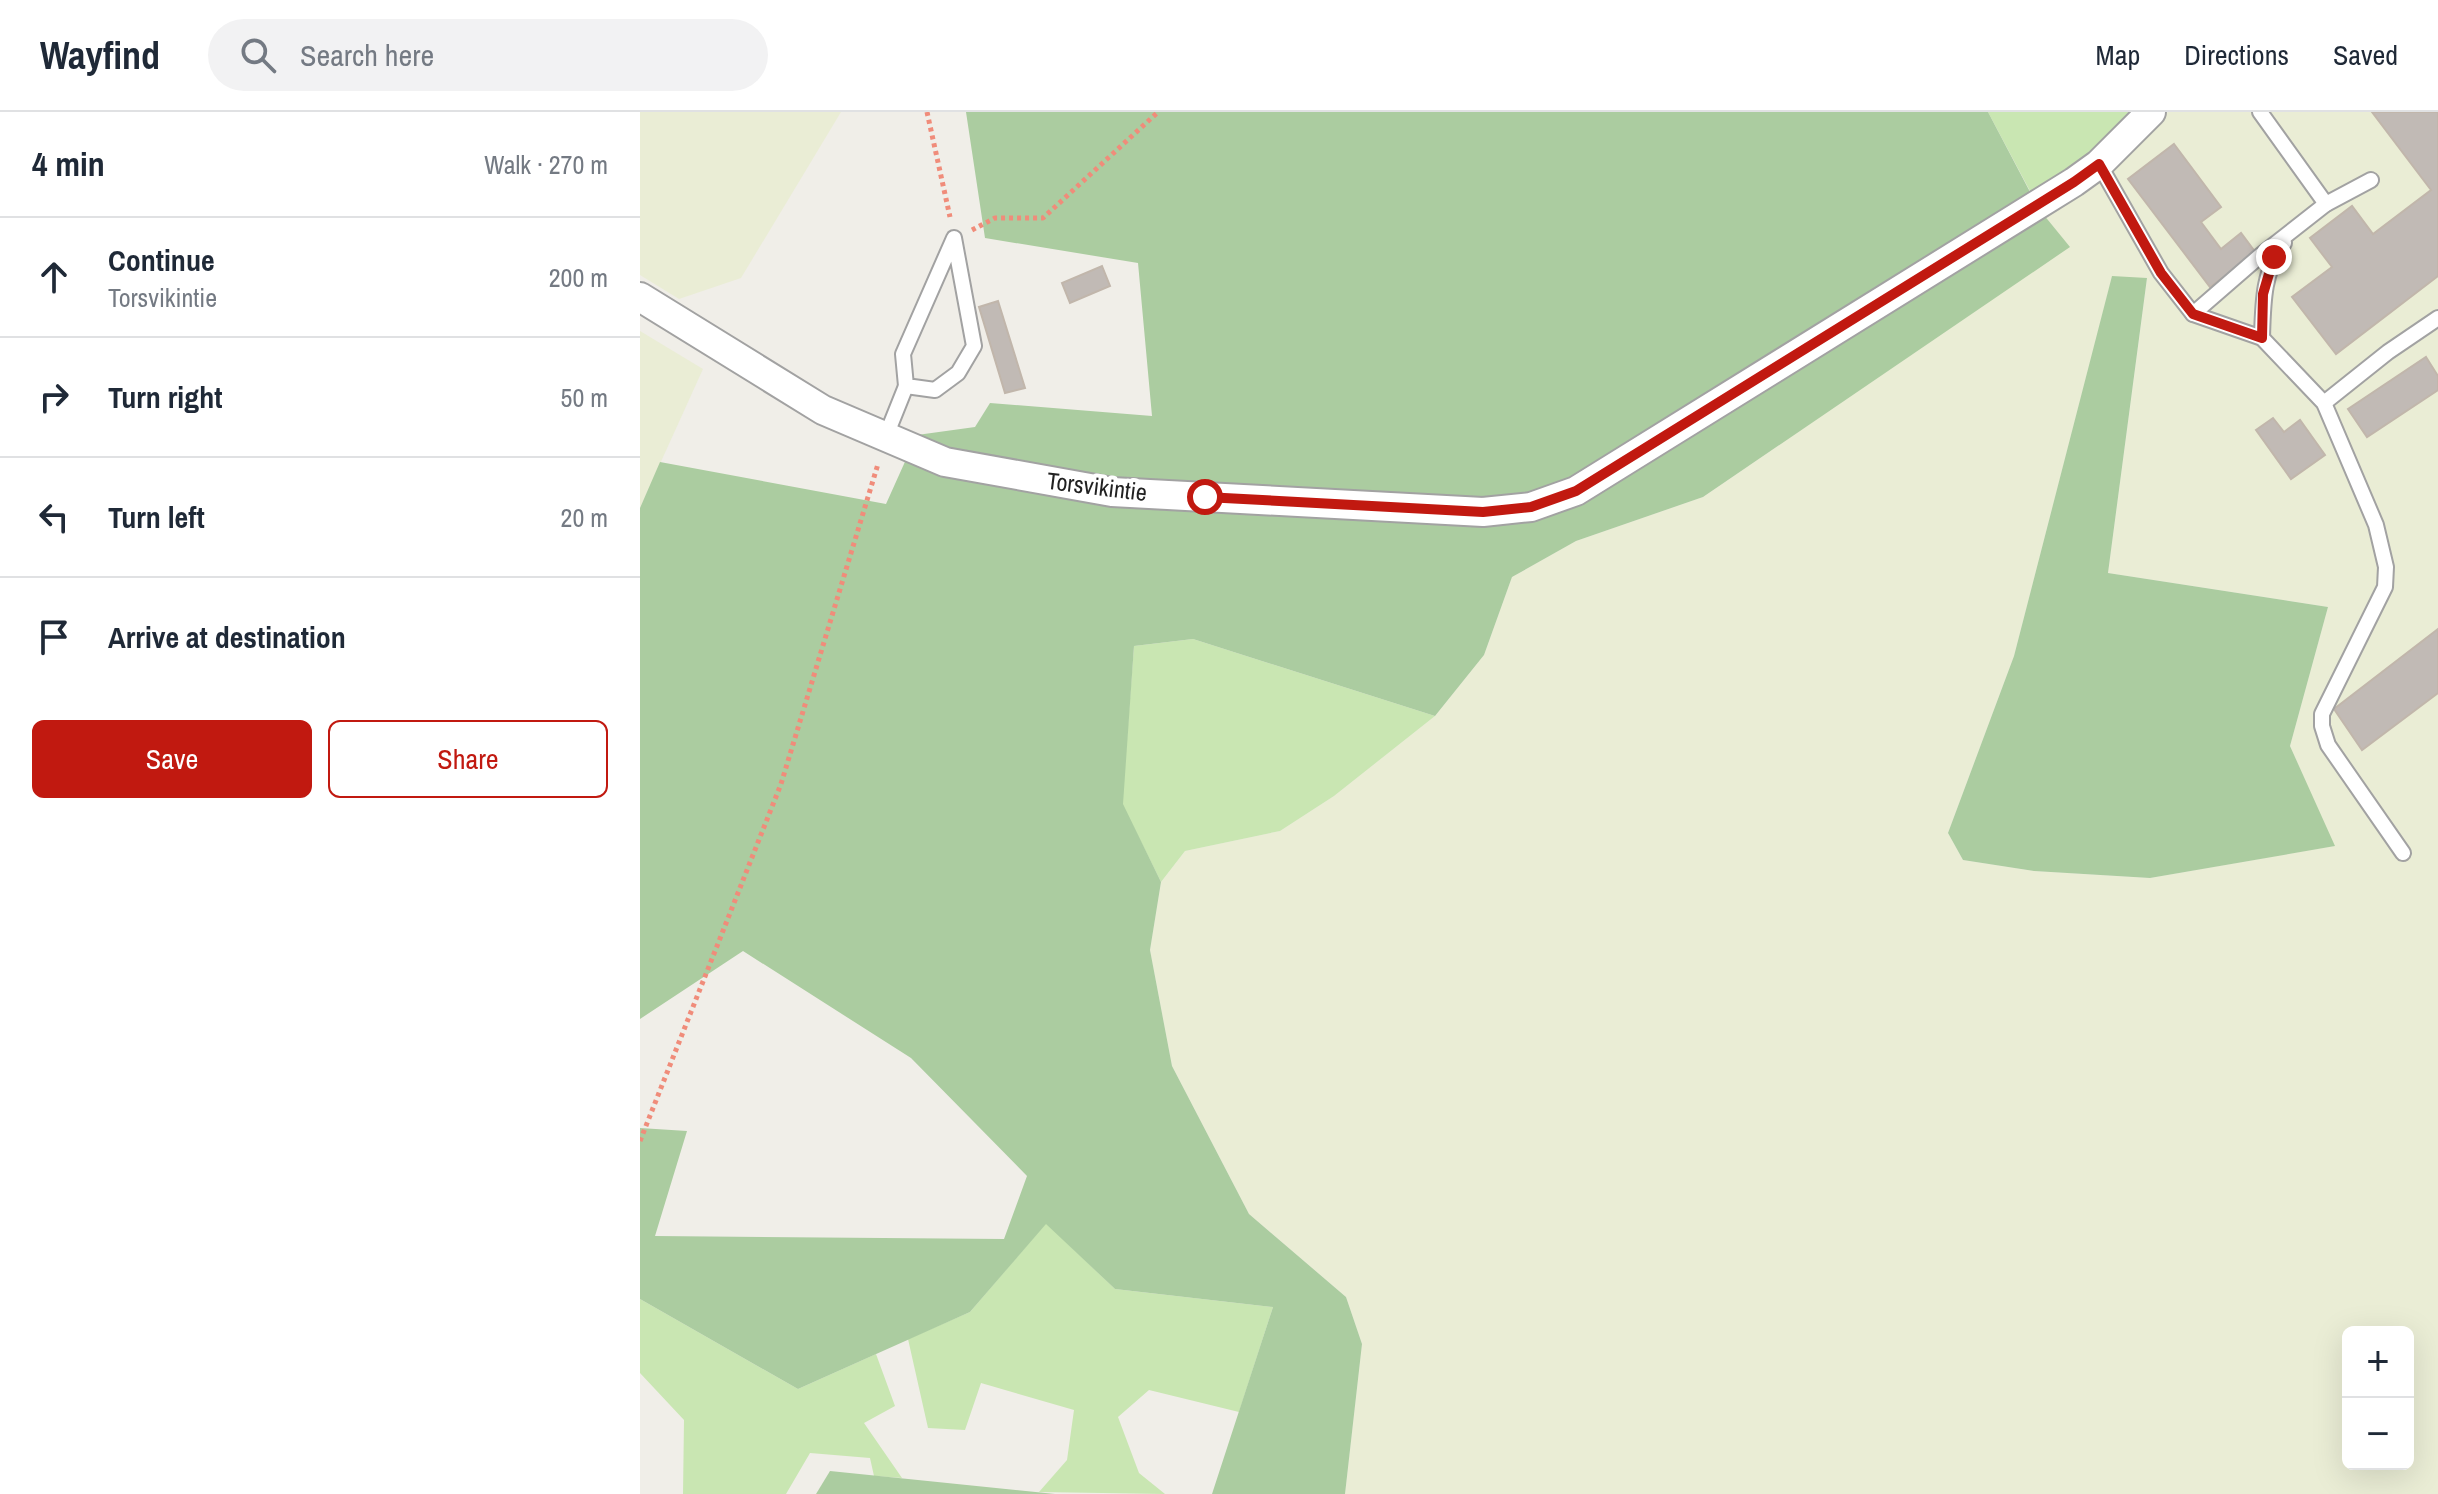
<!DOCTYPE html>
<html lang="en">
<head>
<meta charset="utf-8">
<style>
  body { margin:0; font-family:"Archivo Narrow",sans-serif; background:#f2f2f3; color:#1f2937 }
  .controls { position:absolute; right:24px; bottom:24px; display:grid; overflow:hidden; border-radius:12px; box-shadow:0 8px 32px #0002 }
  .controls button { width:72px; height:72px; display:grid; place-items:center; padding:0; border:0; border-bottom:2px solid #e0e1e3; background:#fff; color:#1f2937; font:40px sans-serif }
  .stop { position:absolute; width:24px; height:24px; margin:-18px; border:6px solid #c11910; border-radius:50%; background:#fff }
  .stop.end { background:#c11910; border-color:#fff; box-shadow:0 2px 8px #0008 }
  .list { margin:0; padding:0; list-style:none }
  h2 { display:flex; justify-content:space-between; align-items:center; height:104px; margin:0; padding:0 32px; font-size:34px }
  h2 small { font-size:26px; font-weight:400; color:#747a83 }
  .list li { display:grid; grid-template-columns:52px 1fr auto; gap:24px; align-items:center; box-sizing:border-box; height:120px; padding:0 32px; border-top:2px solid #e0e1e3 }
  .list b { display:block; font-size:30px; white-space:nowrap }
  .list p { margin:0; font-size:26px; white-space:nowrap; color:#747a83 }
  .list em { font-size:26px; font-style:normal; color:#747a83 }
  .actions { display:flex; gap:16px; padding:24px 32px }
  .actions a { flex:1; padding:18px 0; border:2px solid #c11910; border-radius:12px; text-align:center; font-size:28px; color:#c11910 }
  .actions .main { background:#c11910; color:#fff }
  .icon { flex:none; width:44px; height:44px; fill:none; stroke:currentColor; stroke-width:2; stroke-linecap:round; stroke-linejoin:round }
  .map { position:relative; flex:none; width:1798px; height:1382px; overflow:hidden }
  header { display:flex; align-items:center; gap:48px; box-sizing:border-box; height:112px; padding:0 40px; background:#fff; border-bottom:2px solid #e0e1e3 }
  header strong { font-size:38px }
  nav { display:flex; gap:44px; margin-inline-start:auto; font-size:28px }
  .search { width:560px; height:72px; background:#f2f2f3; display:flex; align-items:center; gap:20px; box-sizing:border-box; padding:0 28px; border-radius:44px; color:#747a83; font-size:30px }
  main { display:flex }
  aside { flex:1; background:#fff }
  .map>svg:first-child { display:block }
  .farmland { fill:#eaedd5; fill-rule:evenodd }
  .grass { fill:#c9e6b2 }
  .forest { fill:#abcca0 }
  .building { fill:#c1bab5; stroke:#c1b6ab; stroke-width:2 }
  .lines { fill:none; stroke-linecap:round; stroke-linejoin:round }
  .service-casing { stroke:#a2a2a2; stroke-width:18 }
  .minor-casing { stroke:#a2a2a2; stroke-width:32 }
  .path { stroke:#f08c7a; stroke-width:5; stroke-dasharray:4 4; stroke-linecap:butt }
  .service { stroke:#fff; stroke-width:14 }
  .minor { stroke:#fff; stroke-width:28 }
  .route { stroke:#c11910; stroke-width:10 }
  .labels { text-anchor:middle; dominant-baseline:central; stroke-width:8; stroke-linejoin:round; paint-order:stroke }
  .street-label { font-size:24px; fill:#212121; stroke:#fff }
</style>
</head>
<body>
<header>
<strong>Wayfind</strong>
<div class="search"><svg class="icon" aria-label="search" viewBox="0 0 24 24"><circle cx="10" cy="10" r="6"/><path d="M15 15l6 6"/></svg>Search here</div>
<nav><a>Map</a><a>Directions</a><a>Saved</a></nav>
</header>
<main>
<aside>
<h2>4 min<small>Walk · 270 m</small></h2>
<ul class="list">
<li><svg class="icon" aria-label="ahead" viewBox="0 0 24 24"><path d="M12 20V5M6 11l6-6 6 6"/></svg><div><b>Continue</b><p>Torsvikintie</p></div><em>200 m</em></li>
<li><svg class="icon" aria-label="right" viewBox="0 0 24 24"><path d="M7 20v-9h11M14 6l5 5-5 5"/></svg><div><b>Turn right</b></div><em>50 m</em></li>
<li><svg class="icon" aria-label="left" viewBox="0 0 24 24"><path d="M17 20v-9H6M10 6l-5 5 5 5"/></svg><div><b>Turn left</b></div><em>20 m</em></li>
<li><svg class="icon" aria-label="arrive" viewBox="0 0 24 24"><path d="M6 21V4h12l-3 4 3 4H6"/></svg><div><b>Arrive at destination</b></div></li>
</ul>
<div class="actions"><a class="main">Save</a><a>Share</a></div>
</aside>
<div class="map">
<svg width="1798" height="1382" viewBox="0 0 1798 1382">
  <rect width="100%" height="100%" fill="#f0eee8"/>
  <g class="farmland">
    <path d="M0,0H201L101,166L39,187L0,163Z"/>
    <path d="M1528,0H1798V1382H705L722,1232L706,1185L609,1102L532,954L510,838L521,770L545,739L640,719L694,684L795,604L844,543L872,465L936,429L1063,385L1429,135L1399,97L1448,73ZM1472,165L1507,167L1468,461L1688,495L1650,634L1694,734L1510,766L1394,759L1323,748L1308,721L1374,544ZM1708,1220H1768V1352H1708Z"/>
    <path d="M0,219L63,257L0,396Z"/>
  </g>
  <g class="grass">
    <path d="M1348,0H1497L1443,50L1391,81Z"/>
    <path d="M553,527L795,604L694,684L640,719L545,739L521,770L482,692L494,534Z"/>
    <path d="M406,1111L475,1177L633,1195L599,1300L509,1278L478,1305L499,1361L525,1382L399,1380L427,1348L434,1298L341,1271L325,1318L288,1316L268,1227L330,1200Z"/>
    <path d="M0,1187L158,1277L236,1242L255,1294L224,1311L262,1366L234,1364L230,1346L170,1341L146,1382H43L44,1308L0,1261Z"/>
  </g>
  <g class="forest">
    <path d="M326,0H1348L1399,97L1430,135L1063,385L936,429L872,465L844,543L795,604L553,527L494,534L483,692L521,770L510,838L532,954L609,1102L706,1185L722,1232L705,1382H572L633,1195L475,1177L406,1112L330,1200L158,1277L0,1187V1016L47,1019L15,1124L364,1127L387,1064L271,946L103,839L0,907V396L20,350L246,392L277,323L335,315L350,291L512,304L498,151L345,126Z"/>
    <path d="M1472,164L1507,166L1468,461L1688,495L1650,634L1695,734L1510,766L1394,759L1323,748L1308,721L1374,544Z"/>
    <path d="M190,1359L415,1382H176Z"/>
  </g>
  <g class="building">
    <path d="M1732,0H1798V164L1696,242L1652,185L1692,155L1670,126L1712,94L1733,122L1791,78Z"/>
    <path d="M1534,32L1581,95L1561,110L1581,137L1601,121L1616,141L1570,175L1488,67Z"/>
    <path d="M462,154L470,174L430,191L422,171Z"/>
    <path d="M358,189L385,276L365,281L339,195Z"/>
    <path d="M1786,245L1798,264V278L1727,325L1708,297Z"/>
    <path d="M1633,306L1644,320L1660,308L1685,343L1651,367L1616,318Z"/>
    <path d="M1798,517V581L1722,638L1694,597Z"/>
  </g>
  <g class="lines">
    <defs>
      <g id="service">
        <path d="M1620,0L1686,92"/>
        <path d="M1459,52L1521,161L1553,202L1622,226L1684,291L1736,413L1746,455L1745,475L1682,602V614L1688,633L1763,741"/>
        <path d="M314,126L334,234L318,261L295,278L266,274L263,242Z"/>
        <path d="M1553,202L1621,143L1686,92L1731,68"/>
        <path d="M1622,226C1623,191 1623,159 1644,131"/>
        <path d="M1684,291L1748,240L1798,206"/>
        <path d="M246,324L266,274"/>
      </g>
      <path id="minor" d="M0,185L183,298L305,350L472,380L843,400L891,395L936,379L1434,70L1459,52L1511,0"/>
    </defs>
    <use href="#service" class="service-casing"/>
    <use href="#minor" class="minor-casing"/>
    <g class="path">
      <path d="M287,0L310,105"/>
      <path d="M332,118L355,106H403L518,0"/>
      <path d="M0,1029L141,672L238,352"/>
    </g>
    <use href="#service" class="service"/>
    <use href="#minor" class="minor"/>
  </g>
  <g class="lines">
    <path class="route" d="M565,385L843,400L891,395L936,379L1434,70L1459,52L1521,161L1553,202L1622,226L1623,182L1634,145"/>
  </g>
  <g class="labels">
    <g class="street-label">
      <text transform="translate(457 374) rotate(7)">Torsvikintie</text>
    </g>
  </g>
</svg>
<div class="controls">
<button>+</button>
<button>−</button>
</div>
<div class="stop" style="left:565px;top:385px"></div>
<div class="stop end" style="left:1634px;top:145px"></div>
</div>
</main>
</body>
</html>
